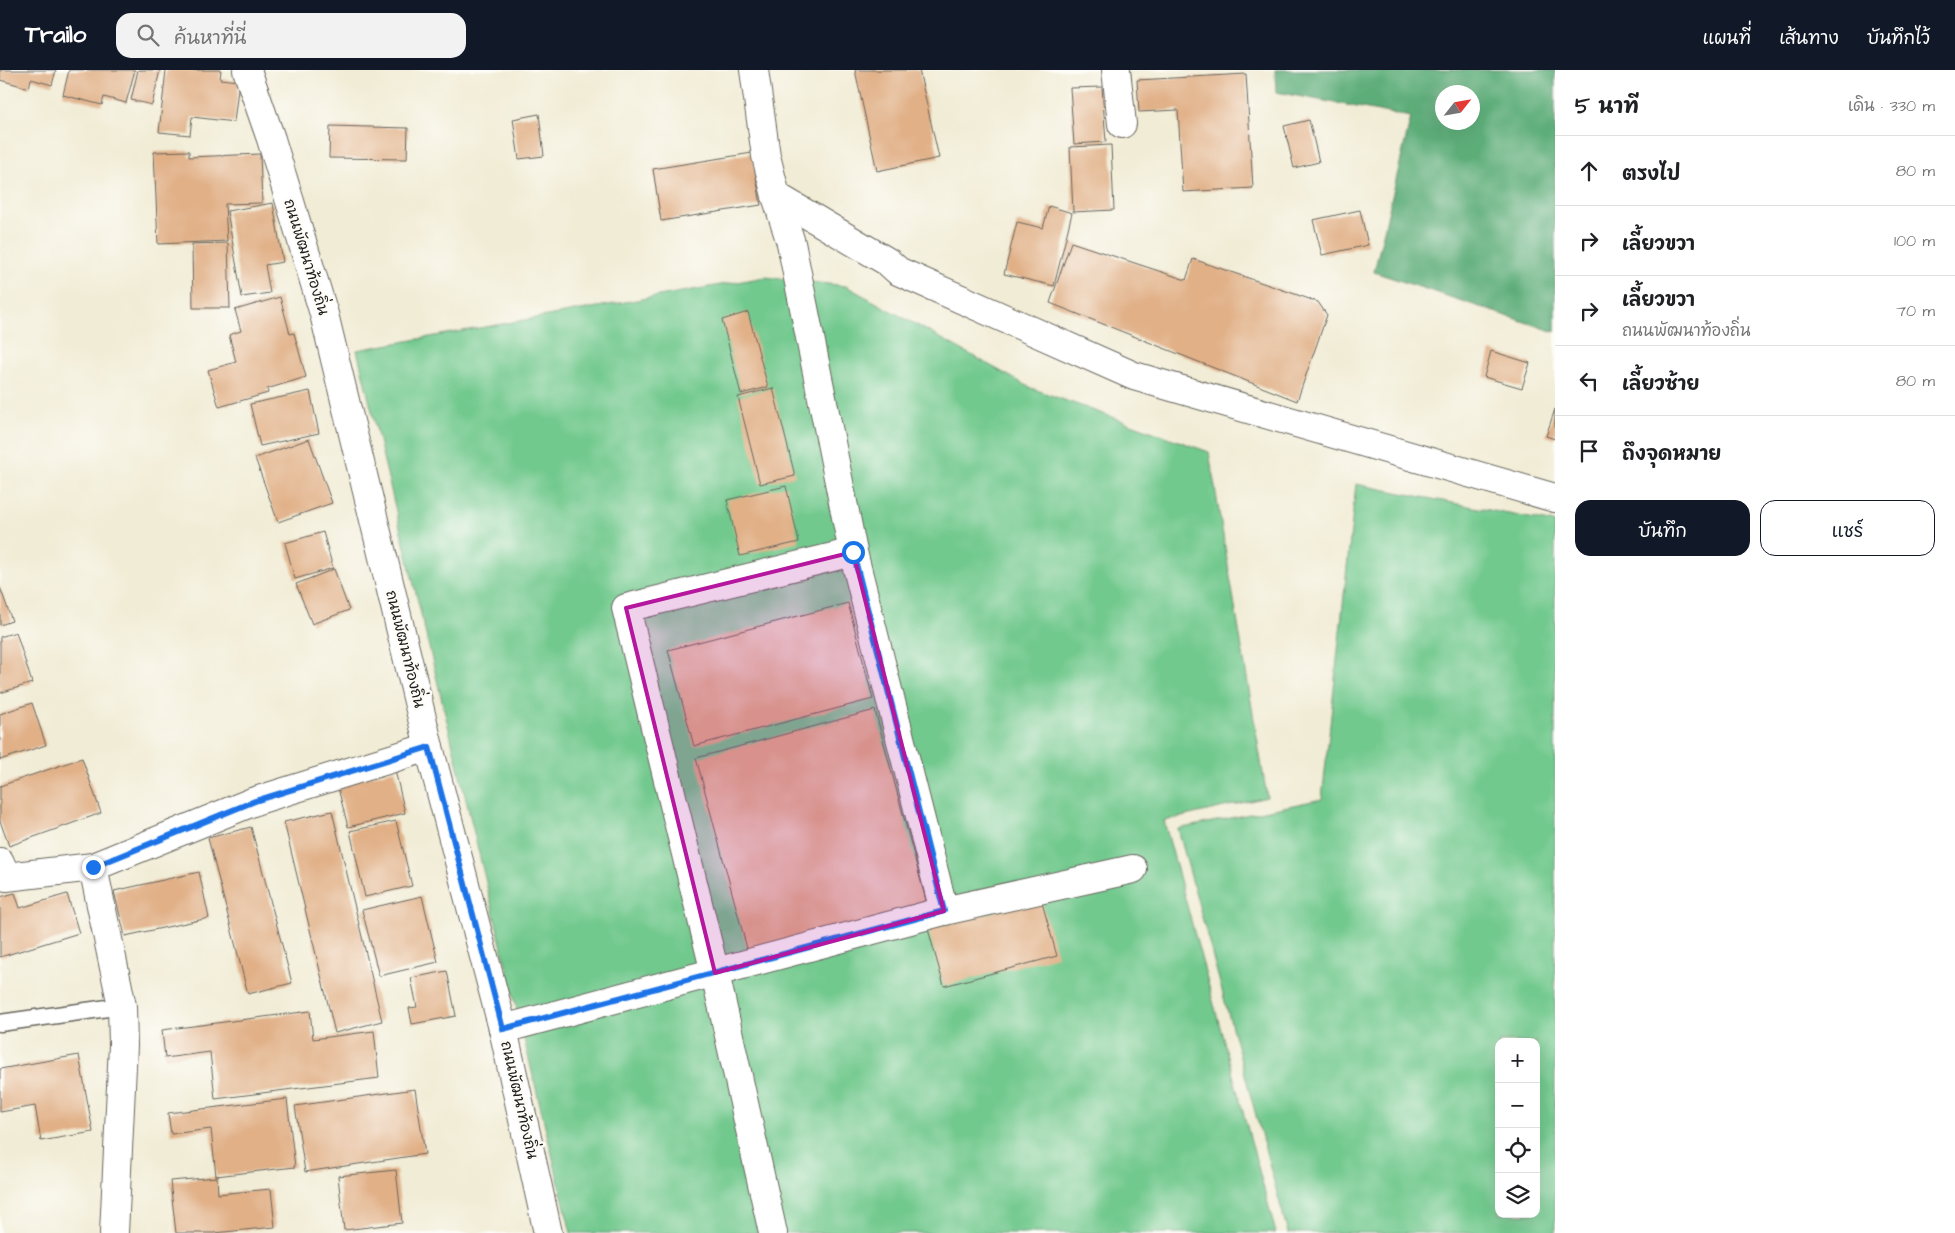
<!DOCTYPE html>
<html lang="th">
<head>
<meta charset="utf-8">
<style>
  body { margin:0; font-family:"Architects Daughter","Playpen Sans Thai",sans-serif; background:#f2f2f2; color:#202124 }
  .controls { position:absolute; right:15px; bottom:15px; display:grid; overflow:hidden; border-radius:10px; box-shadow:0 5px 20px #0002 }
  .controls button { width:45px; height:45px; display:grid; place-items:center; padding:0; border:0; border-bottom:1px solid #e0e0e0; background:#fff; color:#202124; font:25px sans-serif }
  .compass { position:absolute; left:1435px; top:15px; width:45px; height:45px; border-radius:50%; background:#fff; box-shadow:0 5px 20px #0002; rotate:59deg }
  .stop { position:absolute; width:15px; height:15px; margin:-11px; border:4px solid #1a73e8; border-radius:50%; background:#fff }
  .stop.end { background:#1a73e8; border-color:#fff; box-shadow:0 1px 5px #0008 }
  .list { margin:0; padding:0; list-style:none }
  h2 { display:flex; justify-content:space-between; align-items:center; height:65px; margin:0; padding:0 20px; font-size:21px }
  h2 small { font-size:16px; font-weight:400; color:#757577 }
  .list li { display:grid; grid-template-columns:32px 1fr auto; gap:15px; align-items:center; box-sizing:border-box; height:70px; padding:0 20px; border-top:1px solid #e0e0e0 }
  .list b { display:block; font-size:19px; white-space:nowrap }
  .list p { margin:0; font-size:16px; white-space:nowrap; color:#757577 }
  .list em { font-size:16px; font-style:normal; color:#757577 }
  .actions { display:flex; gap:10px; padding:15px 20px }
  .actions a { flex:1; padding:11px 0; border:1px solid #111827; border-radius:15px; text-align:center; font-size:18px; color:#111827 }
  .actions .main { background:#111827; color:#fff }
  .icon { flex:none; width:28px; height:28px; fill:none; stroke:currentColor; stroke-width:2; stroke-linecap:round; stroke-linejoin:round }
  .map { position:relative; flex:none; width:1555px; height:1163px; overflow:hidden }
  header { display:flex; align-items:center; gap:30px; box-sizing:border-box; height:70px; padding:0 25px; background:#111827; color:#fff }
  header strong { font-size:24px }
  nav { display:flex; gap:28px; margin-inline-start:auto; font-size:18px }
  .search { width:350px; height:45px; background:#f2f2f2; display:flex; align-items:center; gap:12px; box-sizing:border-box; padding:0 18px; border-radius:15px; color:#757577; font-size:19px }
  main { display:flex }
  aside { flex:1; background:#fff }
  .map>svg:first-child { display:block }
  .green { fill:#72c98e; stroke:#477255; fill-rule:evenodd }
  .forest { fill:#5dad79; stroke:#3c644a; fill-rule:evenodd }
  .building { fill:#e1b087 }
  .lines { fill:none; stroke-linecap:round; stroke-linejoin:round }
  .service-casing { stroke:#67655d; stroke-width:19 }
  .minor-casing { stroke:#67655d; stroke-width:30 }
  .tertiary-casing { stroke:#67655d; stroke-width:30 }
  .service { stroke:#fff; stroke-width:16 }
  .minor { stroke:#fff; stroke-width:28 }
  .tertiary { stroke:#fff; stroke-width:28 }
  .route { stroke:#1a73e8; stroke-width:6 }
  .marked { fill:#b5179e; fill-opacity:0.2; stroke:#b5179e; stroke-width:4; stroke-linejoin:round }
  .labels { text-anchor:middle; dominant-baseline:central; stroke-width:5; stroke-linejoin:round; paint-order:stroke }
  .street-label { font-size:15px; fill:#1c1c1c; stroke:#fdfcf7 }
</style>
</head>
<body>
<header>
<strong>Trailo</strong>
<div class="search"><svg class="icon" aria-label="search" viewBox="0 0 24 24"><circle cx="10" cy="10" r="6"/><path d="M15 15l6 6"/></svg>ค้นหาที่นี่</div>
<nav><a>แผนที่</a><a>เส้นทาง</a><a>บันทึกไว้</a></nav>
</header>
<main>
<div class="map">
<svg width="1555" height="1163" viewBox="0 0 1555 1163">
  <rect width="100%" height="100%" fill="#fdfcf7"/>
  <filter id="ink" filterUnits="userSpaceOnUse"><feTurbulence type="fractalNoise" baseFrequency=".02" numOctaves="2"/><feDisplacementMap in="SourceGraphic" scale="10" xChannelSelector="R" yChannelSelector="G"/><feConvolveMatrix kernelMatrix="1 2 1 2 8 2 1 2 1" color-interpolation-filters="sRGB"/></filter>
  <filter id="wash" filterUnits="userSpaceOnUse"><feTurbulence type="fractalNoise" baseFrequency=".0096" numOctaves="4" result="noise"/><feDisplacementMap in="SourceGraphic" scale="20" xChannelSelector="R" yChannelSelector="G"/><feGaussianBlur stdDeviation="1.12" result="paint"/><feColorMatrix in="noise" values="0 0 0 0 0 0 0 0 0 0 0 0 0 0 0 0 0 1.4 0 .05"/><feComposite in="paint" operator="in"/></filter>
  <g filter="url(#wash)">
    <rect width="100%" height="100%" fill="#f1ecd5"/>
    <g class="green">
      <path d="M765,207L846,216L1031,318L1209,382L1267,727L1164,751L1276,1163H571L357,280Z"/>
      <path d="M1356,414L1555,453V1163H1288L1178,759L1322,729ZM1499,972H1536V1144H1499Z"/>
    </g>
    <path class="forest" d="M1275,0H1555V262L1374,202L1411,47L1276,22ZM1442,22H1472V52H1442Z"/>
    <g id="blocks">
      <g class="building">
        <path d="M0,0H56L52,15L31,9L29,18L0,10Z"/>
        <path d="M69,0H135L126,33L104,27L102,35L63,25Z"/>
        <path d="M138,0H160L152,35L131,30Z"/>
        <path d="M166,0H221L220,9L239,11L234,52L192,47L190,65L159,62Z"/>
        <path d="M855,0H919L939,88L877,101Z"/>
        <path d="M1246,4L1253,118L1183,122L1178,40L1139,42L1137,10Z"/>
        <path d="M1102,17L1106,72L1074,74L1070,18Z"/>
        <path d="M539,44L544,86L519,89L513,49Z"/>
        <path d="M1309,50L1319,92L1294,98L1284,56Z"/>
        <path d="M330,56L408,58L407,89L329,88Z"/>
        <path d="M1111,75L1114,140L1073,142L1070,77Z"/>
        <path d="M189,81V87L260,84L262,133L225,134L227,171L158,174L154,82Z"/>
        <path d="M752,83L761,135L661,151L653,99Z"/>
        <path d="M273,133L283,192L265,195L270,223L242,227L227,141Z"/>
        <path d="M1049,136L1072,143L1054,216L1004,204L1017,152L1043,158Z"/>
        <path d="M1360,140L1368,175L1322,185L1313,150Z"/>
        <path d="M1071,172L1186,210L1193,189L1318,232L1327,245L1297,331L1050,233Z"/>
        <path d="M228,173L230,238H193L192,174Z"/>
        <path d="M280,227L290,264L294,263L306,307L267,319L268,323L219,337L208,300L236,292L229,265L241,261L235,240Z"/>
        <path d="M748,242L768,317L741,324L722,250Z"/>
        <path d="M1491,281L1530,293L1522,318L1484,307Z"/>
        <path d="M773,318L795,406L760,414L738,327Z"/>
        <path d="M310,321L319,363L260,376L250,334Z"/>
        <path d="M1555,339V369L1546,366Z"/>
        <path d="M309,369L332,433L278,452L255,388Z"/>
        <path d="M786,416L799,472L740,486L727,430Z"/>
        <path d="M323,462L333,498L295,509L285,473Z"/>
        <path d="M334,499L349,540L312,554L296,514Z"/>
        <path d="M0,517L12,551L0,555Z"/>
        <path d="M848,533L873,629L694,676L668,580Z"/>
        <path d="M16,562L32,613L0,623V567Z"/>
        <path d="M32,633L46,675L0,690V644Z"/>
        <path d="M875,640L928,838L749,886L696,688Z"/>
        <path d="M82,688L101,743L9,776L0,751V716Z"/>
        <path d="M395,700L405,743L348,757L337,714Z"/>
        <path d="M332,741L382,951L335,963L284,752Z"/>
        <path d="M396,751L412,816L365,827L350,761Z"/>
        <path d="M251,757L292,913L248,924L208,768Z"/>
        <path d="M199,802L209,848L125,866L114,821Z"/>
        <path d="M15,823L20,838L67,824L79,863L0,887V827Z"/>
        <path d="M422,826L438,892L379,906L362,840Z"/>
        <path d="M1041,829L1057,886L944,916L928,859Z"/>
        <path d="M447,901L456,946L412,954L409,938L417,937L411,908Z"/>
        <path d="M310,941L313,969L374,961L379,1008L215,1029L210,982L165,988L162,960Z"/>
        <path d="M79,985L93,1062L41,1071L35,1036L0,1042V999Z"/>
        <path d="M415,1019L425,1084L305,1102L295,1036Z"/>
        <path d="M287,1029L295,1097L216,1106L211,1059L171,1064L168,1043Z"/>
        <path d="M396,1100L402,1153L344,1160L338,1106Z"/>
        <path d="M217,1107L218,1124L271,1119L275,1157L214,1163H176L170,1111Z"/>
      </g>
    </g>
  </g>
  <g filter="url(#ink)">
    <use href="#blocks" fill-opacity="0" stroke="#67655d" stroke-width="1"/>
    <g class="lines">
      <defs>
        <path id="service" d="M0,953L122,936"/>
        <g id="minor">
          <path d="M754,0L766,86L776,126L791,173L853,482L944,841"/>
          <path d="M1116,0L1122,54"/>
          <path d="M776,126L888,192L898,201L1134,306L1555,428"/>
          <path d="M0,792L6,807L93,797L255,731L429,677"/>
          <path d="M93,797L122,936L123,975L114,1163"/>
          <path d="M503,959L944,841L1133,799"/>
          <path d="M773,1163L715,903L626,538L853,482"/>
        </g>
        <path id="tertiary" d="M247,0L271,69L324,244L429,677L503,959L548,1163"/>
      </defs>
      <use href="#service" class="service-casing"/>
      <use href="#minor" class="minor-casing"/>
      <use href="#tertiary" class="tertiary-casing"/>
      <use href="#service" class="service"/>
      <use href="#minor" class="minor"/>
      <use href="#tertiary" class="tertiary"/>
    </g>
  </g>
  <g class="lines" filter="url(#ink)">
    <path class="route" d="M93,797L255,731L429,677L503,959L944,841L853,482"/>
  </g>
  <path class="marked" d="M853,482L944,841L715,903L626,538Z"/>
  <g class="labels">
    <g class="street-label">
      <text transform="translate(306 187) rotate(73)">ถนนพัฒนาท้องถิ่น</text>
      <text transform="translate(405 579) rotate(76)">ถนนพัฒนาท้องถิ่น</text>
      <text transform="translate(519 1030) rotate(77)">ถนนพัฒนาท้องถิ่น</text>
    </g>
  </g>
</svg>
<div class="controls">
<button>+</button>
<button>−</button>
<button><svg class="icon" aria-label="locate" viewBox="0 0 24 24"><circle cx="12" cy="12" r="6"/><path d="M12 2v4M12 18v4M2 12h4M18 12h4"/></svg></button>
<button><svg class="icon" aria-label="layers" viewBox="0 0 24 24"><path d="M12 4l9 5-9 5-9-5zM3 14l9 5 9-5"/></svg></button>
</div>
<svg class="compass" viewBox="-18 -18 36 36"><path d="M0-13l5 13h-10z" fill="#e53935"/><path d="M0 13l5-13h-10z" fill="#757577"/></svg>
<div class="stop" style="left:853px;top:482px"></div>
<div class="stop end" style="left:93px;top:797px"></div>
</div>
<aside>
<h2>5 นาที<small>เดิน · 330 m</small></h2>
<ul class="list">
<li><svg class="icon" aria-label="ahead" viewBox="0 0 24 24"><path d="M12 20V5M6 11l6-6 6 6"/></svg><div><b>ตรงไป</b></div><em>80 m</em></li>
<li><svg class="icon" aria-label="right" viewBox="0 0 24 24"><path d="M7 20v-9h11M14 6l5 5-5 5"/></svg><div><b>เลี้ยวขวา</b></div><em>100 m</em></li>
<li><svg class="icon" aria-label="right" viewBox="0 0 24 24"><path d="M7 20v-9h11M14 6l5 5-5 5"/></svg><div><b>เลี้ยวขวา</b><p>ถนนพัฒนาท้องถิ่น</p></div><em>70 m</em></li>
<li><svg class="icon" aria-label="left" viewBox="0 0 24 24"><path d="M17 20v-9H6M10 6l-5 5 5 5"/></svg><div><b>เลี้ยวซ้าย</b></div><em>80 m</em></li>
<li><svg class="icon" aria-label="arrive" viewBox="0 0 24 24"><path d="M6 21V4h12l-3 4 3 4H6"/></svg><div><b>ถึงจุดหมาย</b></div></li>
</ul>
<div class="actions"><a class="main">บันทึก</a><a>แชร์</a></div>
</aside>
</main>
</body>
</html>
